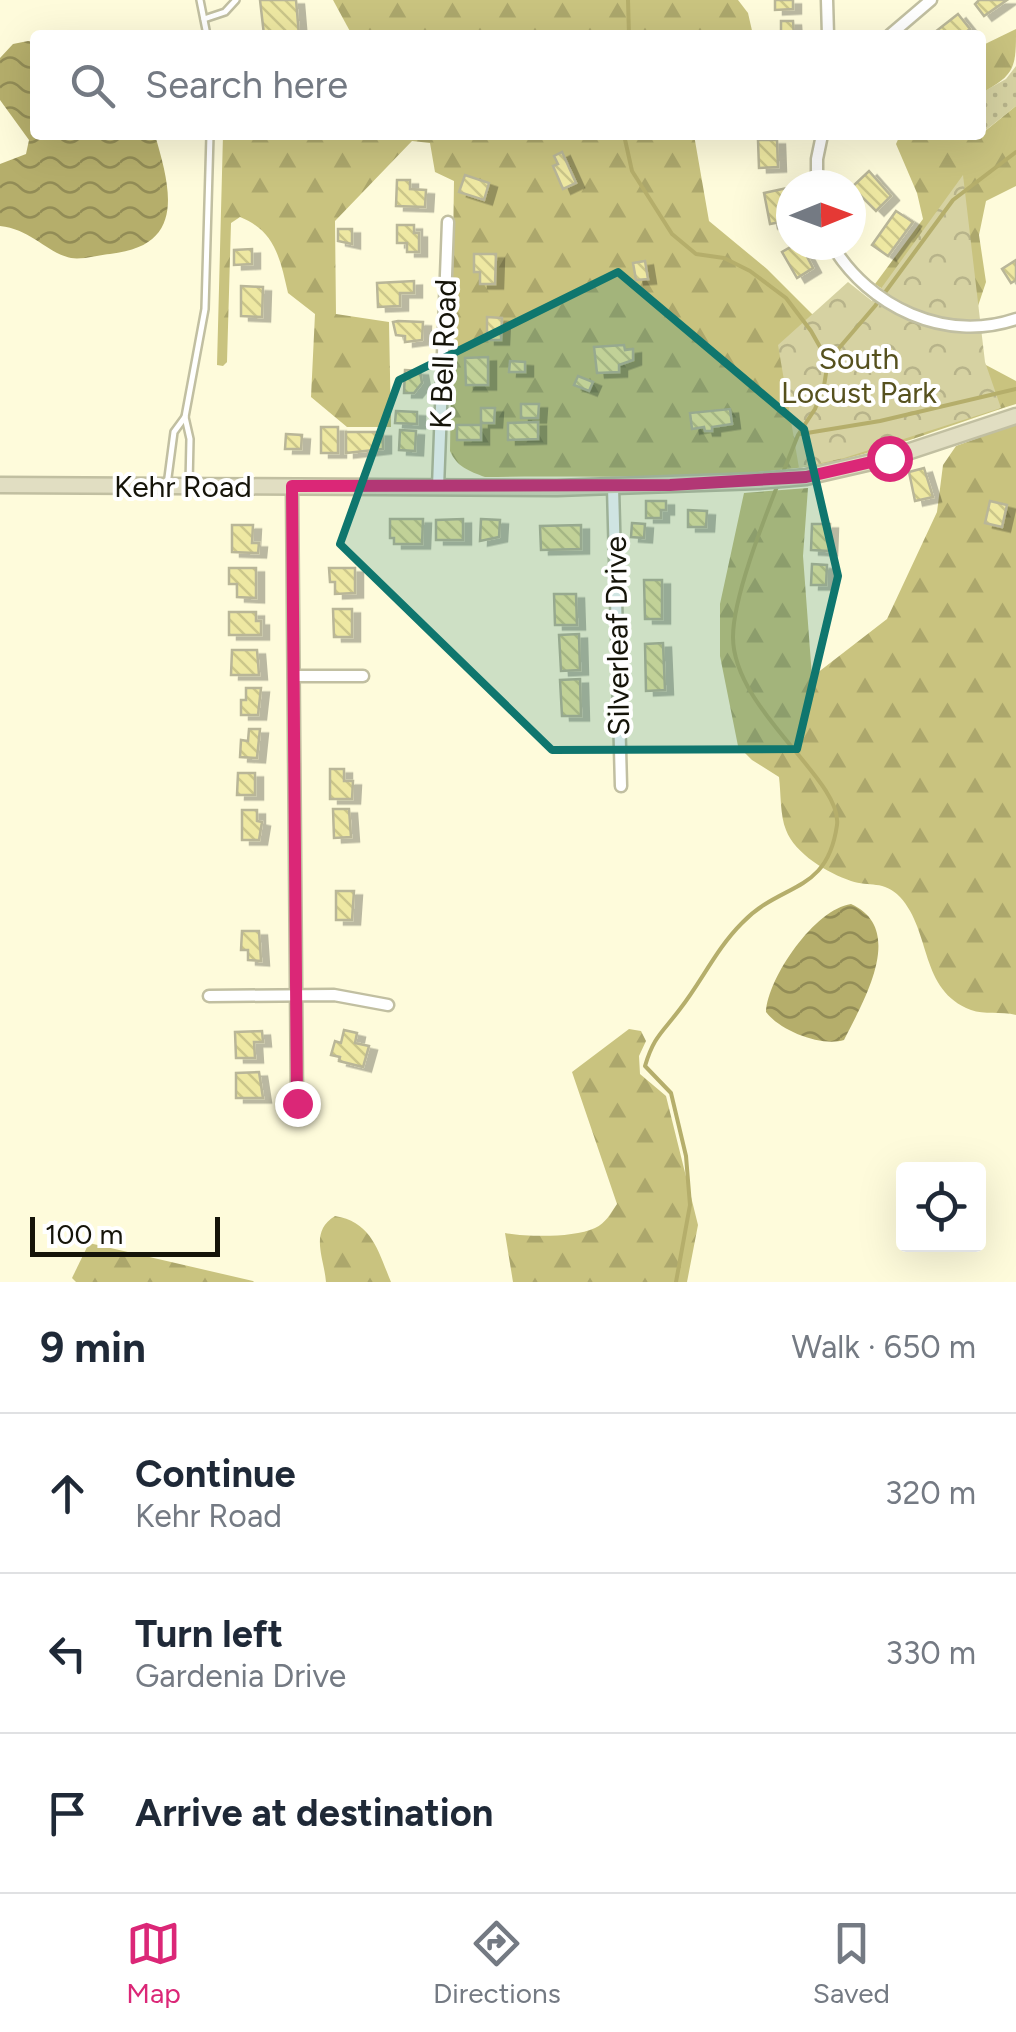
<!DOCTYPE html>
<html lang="en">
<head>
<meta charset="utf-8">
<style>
  body { margin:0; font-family:Figtree,sans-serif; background:#f2f2f3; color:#1f2937 }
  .controls { position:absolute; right:30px; bottom:30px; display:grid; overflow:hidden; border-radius:10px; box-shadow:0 10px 40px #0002 }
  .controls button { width:90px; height:90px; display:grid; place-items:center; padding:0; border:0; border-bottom:2px solid #e0e1e3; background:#fff; color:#1f2937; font:50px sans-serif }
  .compass { position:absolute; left:776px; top:170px; width:90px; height:90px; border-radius:50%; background:#fff; box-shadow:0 10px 40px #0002; rotate:89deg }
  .scale { position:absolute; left:30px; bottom:25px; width:190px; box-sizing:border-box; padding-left:10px; border:5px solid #151409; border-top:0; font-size:28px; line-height:35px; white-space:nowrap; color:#151409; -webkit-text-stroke:8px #fff; paint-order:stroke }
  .stop { position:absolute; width:30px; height:30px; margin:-22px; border:8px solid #db2777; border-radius:50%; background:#fff }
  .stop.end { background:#db2777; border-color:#fff; box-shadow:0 2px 10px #0008 }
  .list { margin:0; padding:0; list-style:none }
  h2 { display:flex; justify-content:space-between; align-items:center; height:130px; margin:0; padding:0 40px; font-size:42px }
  h2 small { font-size:32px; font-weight:400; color:#747a83 }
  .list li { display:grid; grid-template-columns:65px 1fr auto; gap:30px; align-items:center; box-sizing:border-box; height:160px; padding:0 40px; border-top:2px solid #e0e1e3 }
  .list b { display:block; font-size:38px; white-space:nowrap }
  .list p { margin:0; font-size:32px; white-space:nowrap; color:#747a83 }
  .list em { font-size:32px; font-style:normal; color:#747a83 }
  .icon { flex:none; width:55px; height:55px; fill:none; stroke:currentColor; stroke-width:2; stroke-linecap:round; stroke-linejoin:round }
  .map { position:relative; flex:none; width:1016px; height:1282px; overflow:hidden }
  .search { position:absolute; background:#fff; box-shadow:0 10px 40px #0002; left:30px; right:30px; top:30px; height:110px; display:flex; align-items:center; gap:25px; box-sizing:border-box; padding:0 35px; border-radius:10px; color:#747a83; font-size:38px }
  .sheet { height:610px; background:#fff }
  nav { display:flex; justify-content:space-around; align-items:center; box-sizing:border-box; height:140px; border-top:2px solid #e0e1e3; background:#fff; font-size:28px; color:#747a83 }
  nav a { display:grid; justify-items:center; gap:5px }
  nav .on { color:#db2777 }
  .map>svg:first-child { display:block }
  .grass { fill:url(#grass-dots) }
  .forest { fill:url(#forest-firs) }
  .park { fill:url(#park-crowns) }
  .water { fill:url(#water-waves) }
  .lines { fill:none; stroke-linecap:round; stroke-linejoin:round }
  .stream { stroke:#b5ae6b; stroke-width:4 }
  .building { fill:url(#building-back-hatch); stroke:#b9b698; stroke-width:2.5; filter:url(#shadow) }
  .lane-casing { stroke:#c1bfa1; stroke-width:10 }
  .street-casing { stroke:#c1bfa1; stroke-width:15 }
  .secondary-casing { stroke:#c1bfa1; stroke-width:19 }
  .lane { stroke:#fff; stroke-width:5 }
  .street { stroke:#fff; stroke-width:10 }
  .secondary { stroke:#e1dec2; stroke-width:14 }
  .route { stroke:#db2777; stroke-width:12 }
  .marked { fill:#0f766e; fill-opacity:0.2; stroke:#0f766e; stroke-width:8; stroke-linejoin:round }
  .labels { text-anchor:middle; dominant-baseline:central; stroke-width:8; stroke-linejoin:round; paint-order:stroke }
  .street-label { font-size:30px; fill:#151409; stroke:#fff }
  .park-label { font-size:30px; fill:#56511e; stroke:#fff }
</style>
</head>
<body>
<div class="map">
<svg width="1016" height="1282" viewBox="0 0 1016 1282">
  <defs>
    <pattern id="grass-dots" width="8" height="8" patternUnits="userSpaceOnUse" patternTransform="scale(2.5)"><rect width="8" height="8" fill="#d6d2a2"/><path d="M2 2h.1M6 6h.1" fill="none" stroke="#b7b38a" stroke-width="1.8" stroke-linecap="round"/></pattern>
    <pattern id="forest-firs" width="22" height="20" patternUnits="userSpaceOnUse" patternTransform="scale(2.5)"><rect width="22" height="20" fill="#c9c37f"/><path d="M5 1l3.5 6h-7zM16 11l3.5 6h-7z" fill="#aca76c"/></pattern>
    <pattern id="park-crowns" width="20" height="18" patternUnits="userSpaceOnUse" patternTransform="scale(2.5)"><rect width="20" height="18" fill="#d6d2a2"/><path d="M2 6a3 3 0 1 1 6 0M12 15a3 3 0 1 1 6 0" fill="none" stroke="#b7b38a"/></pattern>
    <pattern id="water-waves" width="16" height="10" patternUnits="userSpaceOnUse" patternTransform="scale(2.5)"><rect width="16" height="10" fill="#b5ae6b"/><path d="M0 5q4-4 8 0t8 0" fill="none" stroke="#928c56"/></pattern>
    <pattern id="building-back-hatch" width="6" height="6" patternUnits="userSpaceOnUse" patternTransform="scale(2.5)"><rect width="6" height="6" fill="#eee8a2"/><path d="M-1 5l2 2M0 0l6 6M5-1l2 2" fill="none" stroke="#cbc68a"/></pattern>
    <filter id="shadow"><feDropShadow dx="8" dy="4.5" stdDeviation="0" flood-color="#0004"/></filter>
  </defs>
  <rect width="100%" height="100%" fill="#fefbdb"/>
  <path class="grass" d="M1016,66V106L981,134V93L1006,79Z"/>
  <g class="forest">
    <path d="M333,0H738L748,13L753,35H352Z"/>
    <path d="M1016,29C1016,66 1016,75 981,93V46Z"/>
    <path d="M1016,106V186L986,201L979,235L986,282L978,306L904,303L875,284L923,219L917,193L896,144L900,135L979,136Z"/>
    <path d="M223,135H694L709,221L767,269L812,314L877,307L1016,381V404C949,425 865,460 797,468C697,481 587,475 485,477C469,471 457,467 450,451L454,181L435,172L430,143L412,141L335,221L336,314L389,322L391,427H347L311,397L315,314L288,293C280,258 275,231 240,217L231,223L227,362L223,366L217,365Z"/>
    <path d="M1016,424V1015C1001,1011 984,1015 971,1010C919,990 932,932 900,897C884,880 869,887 851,881C828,873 795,854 786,830C780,816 781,793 779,777L752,760L738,746L720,656V604L744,493L808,488L803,556L812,677L887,619L937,512L943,465L956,446Z"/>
    <path d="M629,1029L641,1031L646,1041L639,1056L640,1074L666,1096L698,1225L687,1282H513L505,1233C528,1237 573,1238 595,1228C606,1223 610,1214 617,1204L572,1072Z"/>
    <path d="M335,1216C372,1222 378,1251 391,1282H326C324,1257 309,1232 335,1216Z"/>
    <path d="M89,1243L253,1281L254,1282H76L72,1278Z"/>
  </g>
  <path class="park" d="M963,175L985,362L1001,408L844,458L799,468L778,345L848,282L872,301Z"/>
  <g class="water">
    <path d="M28,41L35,42V135H155C171,190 186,246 110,254C99,255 82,260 71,258C47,253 31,229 0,226V164L26,154L29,140L0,100V58L13,44Z"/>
    <path d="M851,904C907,929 863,1002 844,1040C822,1047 780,1031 766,1012C768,977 815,909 851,904Z"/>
  </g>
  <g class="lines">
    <g class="stream">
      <path d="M628,0L629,35"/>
      <path d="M624,135L632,171L672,234L696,254L724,258L750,271L786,298L811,331L828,361L824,386L815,409L798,435L782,475"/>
      <path d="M828,361L875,306L953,200L1016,152"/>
      <path d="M801,434L880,421L1016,389"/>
      <path d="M676,1282L690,1205L686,1156L671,1093L645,1066C654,1036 662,1033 680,1009C702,981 716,949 742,923C782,881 827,895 837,825C843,780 733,710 733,637C733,598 763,522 778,484"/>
    </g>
  </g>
  <g class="building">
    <path d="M260,0H296L299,35H264Z"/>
    <path d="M775,0H793V9L775,10Z"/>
    <path d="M979,0H1007L984,16L975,4Z"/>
    <path d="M958,14L970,29L962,35H937L935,32Z"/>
    <path d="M781,21H793L794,35H781Z"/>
    <path d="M758,140H777L778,167L759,168Z"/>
    <path d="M562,152L576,183L563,189L553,166L558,164L554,156Z"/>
    <path d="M869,171L891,196L876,211L852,187Z"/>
    <path d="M465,175L489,183L484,200L459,192Z"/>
    <path d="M397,180H410V189L426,190L425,207L396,206Z"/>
    <path d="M787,188L791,220L770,224L764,193Z"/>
    <path d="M896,211L913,222L888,256L872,245Z"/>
    <path d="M397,225H414V233H419V252H407V243H397Z"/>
    <path d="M338,229H352V244L338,241Z"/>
    <path d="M794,245H801L813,268L797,278L782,252Z"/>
    <path d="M252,249V264L234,265V250Z"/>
    <path d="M474,254H496L495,284H480V272H474Z"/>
    <path d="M1016,260V280L1011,283L1002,269Z"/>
    <path d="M645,261L648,279L636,280L633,263Z"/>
    <path d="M414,281V293H400V306L378,307L377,283Z"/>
    <path d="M241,286L263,287L262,317L241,316Z"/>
    <path d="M487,317L502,318L501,340H487Z"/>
    <path d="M398,321L423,322L422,340L405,342V336L396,335L393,322Z"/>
    <path d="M624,345L625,350L633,349V360L619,365V372L597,373L594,347Z"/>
    <path d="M488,357V385H466L465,358Z"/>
    <path d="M510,361L525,362V372H509Z"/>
    <path d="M405,370L420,371L422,383L414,393H404Z"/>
    <path d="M578,376L593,382L589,391L574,385Z"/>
    <path d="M521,404H539L538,418H521Z"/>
    <path d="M481,408H495L494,423H481Z"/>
    <path d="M730,409L732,424L712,427V431H705L704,427L692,429L690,413Z"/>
    <path d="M396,411L417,412V424L395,423Z"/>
    <path d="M538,422V439L508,440V423Z"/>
    <rect x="457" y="425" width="24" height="15"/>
    <rect x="321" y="427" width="17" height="26"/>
    <path d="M400,430L416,431L415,451L399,450Z"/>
    <path d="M346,432H383V449L346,453Z"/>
    <path d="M286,434L302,435L301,449H285Z"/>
    <path d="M924,468L933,497L915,501L909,472Z"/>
    <path d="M646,501H666V510H661V518H646Z"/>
    <path d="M990,501L1007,505L1002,527L985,523Z"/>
    <path d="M688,510L707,511L706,527H688Z"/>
    <path d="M390,519H423L422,544H394V538H390Z"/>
    <path d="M463,519V540H436V520Z"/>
    <path d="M481,519L500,520L499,537L480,541Z"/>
    <path d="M632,523L645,524L644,538L631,537Z"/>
    <path d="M812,524H830L829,551L811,550Z"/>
    <path d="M232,525H253L252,543H259L258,553L232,552Z"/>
    <path d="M581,525V549L541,550L540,526Z"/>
    <path d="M812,564L827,565L826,585H811Z"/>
    <path d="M229,568H256V598L237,597V584H229Z"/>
    <path d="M329,568H355V593L335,594V582H330Z"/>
    <path d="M644,580H662V619H645Z"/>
    <path d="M554,594H576L577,625H555Z"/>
    <path d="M333,609H352V637H334Z"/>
    <path d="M229,612H256V621H261V635H229Z"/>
    <path d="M579,634L580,670L561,671L559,635Z"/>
    <path d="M663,643L665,690L646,691L645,644Z"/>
    <path d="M232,650H257L259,675H231Z"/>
    <path d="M580,679L581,716H562L560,680Z"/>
    <path d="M246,688H261L258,715H241V700H246Z"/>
    <path d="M249,729H260L257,758L240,757L241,740L248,741Z"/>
    <path d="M330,769H344V781H353L352,799H330Z"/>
    <path d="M238,773H255V795H237Z"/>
    <path d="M333,809H349L351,837L334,838Z"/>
    <path d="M242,810H257V821L262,822L259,840H242Z"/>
    <path d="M336,891H354L352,920H336Z"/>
    <path d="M242,931H259L261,961L248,960V950H241Z"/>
    <path d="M344,1030L357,1033L355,1043L369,1046L363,1067L339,1061L340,1057L331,1055L335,1041L341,1043Z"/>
    <path d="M262,1031L263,1042H254L255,1058H236L235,1032Z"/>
    <path d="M259,1072L263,1098H236V1073Z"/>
  </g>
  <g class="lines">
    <defs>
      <g id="lane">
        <path d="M200,0L207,35"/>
        <path d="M204,19L225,12L236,0"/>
        <path d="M189,484L190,439L185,417L205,309L210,135"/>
        <path d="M167,485L174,432L185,417"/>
      </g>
      <g id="street">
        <path d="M827,0L828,35"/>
        <path d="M890,35L931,0"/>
        <path d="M817,185V159L822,135"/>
        <path d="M832,245C869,307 945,343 1016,319"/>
        <path d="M292,486L297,1103"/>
        <path d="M438,487L448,222"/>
        <path d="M613,487L621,786"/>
        <path d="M294,676H363"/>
        <path d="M209,996L334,995L388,1005"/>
      </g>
      <path id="secondary" d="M0,485L557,488L759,481L806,477L889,458L1016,416"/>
    </defs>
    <use href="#lane" class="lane-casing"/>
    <use href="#street" class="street-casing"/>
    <use href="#secondary" class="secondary-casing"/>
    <use href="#lane" class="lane"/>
    <use href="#street" class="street"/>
    <use href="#secondary" class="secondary"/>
  </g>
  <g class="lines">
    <path class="route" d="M297,1103L292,486L670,485L806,477L889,458"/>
  </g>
  <path class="marked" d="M618,272L804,429L838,576L797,749L552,750L340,544L399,380Z"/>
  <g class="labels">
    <g class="street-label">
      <text transform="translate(443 354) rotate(-88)">K Bell Road</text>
      <text x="183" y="486">Kehr Road</text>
      <text transform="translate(617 636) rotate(-91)">Silverleaf Drive</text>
    </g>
    <g class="park-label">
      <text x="859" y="358">South<tspan x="859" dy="34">Locust Park</tspan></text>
    </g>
  </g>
</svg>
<div class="controls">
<button><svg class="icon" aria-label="locate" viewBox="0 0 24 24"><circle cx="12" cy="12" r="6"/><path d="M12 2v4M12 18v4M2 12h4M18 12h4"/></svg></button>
</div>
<svg class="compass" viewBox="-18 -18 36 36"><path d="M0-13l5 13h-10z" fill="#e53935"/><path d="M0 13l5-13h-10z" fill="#747a83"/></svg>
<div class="scale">100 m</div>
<div class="stop" style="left:889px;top:458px"></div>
<div class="stop end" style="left:297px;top:1103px"></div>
<div class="search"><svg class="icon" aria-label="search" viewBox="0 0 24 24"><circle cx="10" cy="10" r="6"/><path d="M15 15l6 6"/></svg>Search here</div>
</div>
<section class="sheet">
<h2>9 min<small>Walk · 650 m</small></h2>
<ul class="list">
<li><svg class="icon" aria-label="ahead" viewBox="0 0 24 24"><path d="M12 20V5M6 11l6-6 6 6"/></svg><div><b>Continue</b><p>Kehr Road</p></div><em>320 m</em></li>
<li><svg class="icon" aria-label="left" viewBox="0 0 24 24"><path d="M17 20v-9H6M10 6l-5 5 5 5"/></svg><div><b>Turn left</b><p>Gardenia Drive</p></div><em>330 m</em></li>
<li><svg class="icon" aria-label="arrive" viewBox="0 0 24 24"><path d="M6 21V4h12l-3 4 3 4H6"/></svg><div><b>Arrive at destination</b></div></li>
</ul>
</section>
<nav>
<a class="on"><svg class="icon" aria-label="map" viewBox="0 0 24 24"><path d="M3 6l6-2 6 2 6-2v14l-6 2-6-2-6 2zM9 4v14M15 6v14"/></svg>Map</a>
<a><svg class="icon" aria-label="directions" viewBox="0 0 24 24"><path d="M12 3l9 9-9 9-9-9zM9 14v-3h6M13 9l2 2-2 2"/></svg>Directions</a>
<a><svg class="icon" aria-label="saved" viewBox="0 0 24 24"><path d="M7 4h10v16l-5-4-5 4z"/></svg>Saved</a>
</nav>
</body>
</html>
